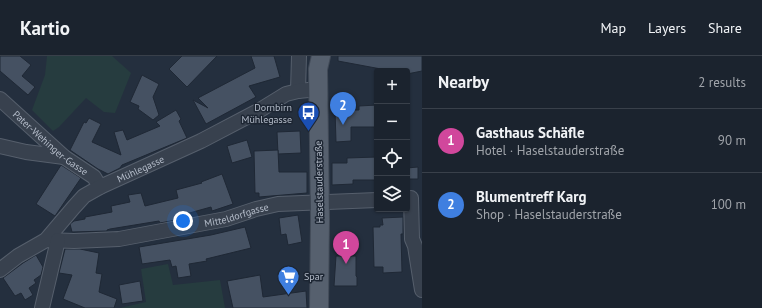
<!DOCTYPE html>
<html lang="en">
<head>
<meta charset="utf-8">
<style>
  body { margin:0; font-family:"PT Sans",sans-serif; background:#282f3a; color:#f1f3f6 }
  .controls { position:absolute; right:12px; top:12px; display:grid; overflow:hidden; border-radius:4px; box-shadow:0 1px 3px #0004 }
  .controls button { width:36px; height:36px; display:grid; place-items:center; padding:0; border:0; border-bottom:1px solid #39404a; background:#1b232e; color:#f1f3f6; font:20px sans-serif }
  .you { position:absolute; left:183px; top:165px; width:14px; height:14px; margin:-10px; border:3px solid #fff; border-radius:50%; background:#1a73e8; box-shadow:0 0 0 6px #1a73e833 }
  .badge { display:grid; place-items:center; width:26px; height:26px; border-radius:50%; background:#2563eb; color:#fff; font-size:13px; font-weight:700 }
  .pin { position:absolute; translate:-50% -33px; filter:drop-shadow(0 1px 2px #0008) }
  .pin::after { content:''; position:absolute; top:21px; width:14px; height:12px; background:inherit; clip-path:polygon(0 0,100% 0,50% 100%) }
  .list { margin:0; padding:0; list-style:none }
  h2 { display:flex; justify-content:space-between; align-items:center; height:52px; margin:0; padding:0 16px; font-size:17px }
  h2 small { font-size:13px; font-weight:400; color:#a0a4aa }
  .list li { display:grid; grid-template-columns:26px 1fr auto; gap:12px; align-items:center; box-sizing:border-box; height:64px; padding:0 16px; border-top:1px solid #39404a }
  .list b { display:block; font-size:15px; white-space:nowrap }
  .list p { margin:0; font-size:13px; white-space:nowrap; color:#a0a4aa }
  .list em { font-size:13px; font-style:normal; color:#a0a4aa }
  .icon { flex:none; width:22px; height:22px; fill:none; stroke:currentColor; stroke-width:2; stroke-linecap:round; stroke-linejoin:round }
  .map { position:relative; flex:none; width:422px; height:252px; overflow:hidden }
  header { display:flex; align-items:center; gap:24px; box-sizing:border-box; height:56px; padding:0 20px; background:#1b232e; border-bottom:1px solid #39404a }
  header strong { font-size:19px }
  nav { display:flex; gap:22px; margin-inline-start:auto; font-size:14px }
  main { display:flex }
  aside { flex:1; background:#1b232e }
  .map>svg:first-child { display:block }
  .green { fill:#263c3f }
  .building { fill:#455162; stroke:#1f2835 }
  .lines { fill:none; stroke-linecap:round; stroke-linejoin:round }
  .minor-casing { stroke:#565f6c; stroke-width:16 }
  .major-casing { stroke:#414a57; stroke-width:20 }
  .minor { stroke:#38414e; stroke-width:14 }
  .major { stroke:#56606e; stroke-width:18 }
  .labels { text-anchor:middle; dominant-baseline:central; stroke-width:3; stroke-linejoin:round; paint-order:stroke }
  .poi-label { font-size:10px; fill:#b4bcc9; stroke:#1d2633; text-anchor:end }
  .street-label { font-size:10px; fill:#b4bcc9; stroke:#1d2633 }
</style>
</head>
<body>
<header>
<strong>Kartio</strong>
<nav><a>Map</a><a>Layers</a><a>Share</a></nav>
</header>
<main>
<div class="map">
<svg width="422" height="252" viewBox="0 0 422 252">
  <rect width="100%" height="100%" fill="#242f3e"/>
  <g class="green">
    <path d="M47,0H112L131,17L115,57L104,56L86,42L59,71L53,75L32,54L45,19Z"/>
    <path d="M168,208L173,229L220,224L225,252H120L146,246L141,213Z"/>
  </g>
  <g class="building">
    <path d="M0,0H20L31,9L22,20L35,31L28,39L0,15Z"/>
    <path d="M182,0H217L187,31L169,13Z"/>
    <path d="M251,0H274L280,21L249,30L256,41L206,68L193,44L208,52L198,42L255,12Z"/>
    <path d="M338,0H422V15L407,18V15H381V13L338,5Z"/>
    <path d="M142,19L159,28L153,41L159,59L153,64L138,53L139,50L130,46Z"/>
    <path d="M377,49V71H351V85L336,86L335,54H359V50Z"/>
    <path d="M176,54L181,63L179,65L187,82L122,109L120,112L108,118L98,113L70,94L84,66L86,67L89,62L101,68L92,86L121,99L114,76L123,74L127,84L160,70L156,66Z"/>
    <path d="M300,75L301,97L278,98L277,76Z"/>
    <path d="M247,84L252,101L232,107L227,90Z"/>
    <path d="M278,94L279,116H307V137L259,141V137H255L254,95Z"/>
    <path d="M377,101V124H353V128L332,129V107H347V102Z"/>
    <path d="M61,109L81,122L55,160L36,148Z"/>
    <path d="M418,111V123H407V112Z"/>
    <path d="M222,118L233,148L212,155L211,151L175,161L176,164L160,167L159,165L110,173L107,174V175L72,176L70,168L74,165L85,163V161L112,156L111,150L130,146L128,139L141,137L145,150L178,142L176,134L202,127L201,126Z"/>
    <path d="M298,159L302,186L288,189L286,178L281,179L279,162Z"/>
    <path d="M403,161V178H401L402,216L383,217V211H374L373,171H380V169H383L382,162Z"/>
    <path d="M245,171L251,192L206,203L207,205L189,208L191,220L178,222L176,210L172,211L170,204L142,208L139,191L211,179Z"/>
    <path d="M65,193H80L99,197L96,217L102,218L99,236L117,243L114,252H85L63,243L72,219L59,217Z"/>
    <path d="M36,199L43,211L41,219L34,224L36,227L29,232L33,239L25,244L21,237L15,240L3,222L23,207Z"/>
    <path d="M336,200H356V220L357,221V230H334Z"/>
    <path d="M260,219L263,241L306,235L307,252H233L227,225Z"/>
    <path d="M140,225L143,245L122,248L119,229Z"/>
  </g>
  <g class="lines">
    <defs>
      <g id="minor">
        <path d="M298,35L299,0"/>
        <path id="s1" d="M0,43L64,101L94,121L100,131"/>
        <path d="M0,90L26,96L64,101"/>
        <path d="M411,142L412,183L415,190L422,234"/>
        <path id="s2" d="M46,184L74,185L119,183L226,163L256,153L278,148L377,144"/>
        <path id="s3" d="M0,214L18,200L46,184L74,151L84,140L100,131L201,85L260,54L286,38L298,35L319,33"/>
        <path d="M42,252L58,184"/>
      </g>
      <path id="major" d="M319,252L320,163L318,13L321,0"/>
    </defs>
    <use href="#minor" class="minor-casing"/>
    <use href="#major" class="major-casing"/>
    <use href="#minor" class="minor"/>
    <use href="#major" class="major"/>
  </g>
  <defs>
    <symbol id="bus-pin" viewBox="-11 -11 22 30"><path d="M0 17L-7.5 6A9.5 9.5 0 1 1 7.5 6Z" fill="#1a4fb4" stroke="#1d2633"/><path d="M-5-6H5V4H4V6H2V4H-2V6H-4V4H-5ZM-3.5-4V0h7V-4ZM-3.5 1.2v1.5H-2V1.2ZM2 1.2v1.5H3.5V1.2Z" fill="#fff"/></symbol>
    <symbol id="supermarket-pin" viewBox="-11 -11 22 30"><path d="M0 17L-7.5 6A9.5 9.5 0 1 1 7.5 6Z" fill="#3f7fe0" stroke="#1d2633"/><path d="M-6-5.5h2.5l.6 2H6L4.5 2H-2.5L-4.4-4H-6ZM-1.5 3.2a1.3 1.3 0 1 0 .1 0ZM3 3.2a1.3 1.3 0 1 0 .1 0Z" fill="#fff"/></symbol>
  </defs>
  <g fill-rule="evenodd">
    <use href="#bus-pin" x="296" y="44" width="25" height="34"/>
    <use href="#supermarket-pin" x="276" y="208" width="25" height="34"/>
  </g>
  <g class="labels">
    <g class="poi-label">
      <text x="292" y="51">Dornbirn<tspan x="292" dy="12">Mühlegasse</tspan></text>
      <text x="304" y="220" text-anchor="start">Spar</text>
    </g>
    <g class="street-label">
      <text stroke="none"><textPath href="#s1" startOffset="67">Pater-Wehinger-Gasse</textPath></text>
      <text stroke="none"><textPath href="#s3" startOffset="176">Mühlegasse</textPath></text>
      <text transform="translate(319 126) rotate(-91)">Haselstauderstraße</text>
      <text stroke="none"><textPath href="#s2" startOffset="193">Mitteldorfgasse</textPath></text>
    </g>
  </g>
</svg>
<div class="controls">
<button>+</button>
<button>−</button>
<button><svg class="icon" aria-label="locate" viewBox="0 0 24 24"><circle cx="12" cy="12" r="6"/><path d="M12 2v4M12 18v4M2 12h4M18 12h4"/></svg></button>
<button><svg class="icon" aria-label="layers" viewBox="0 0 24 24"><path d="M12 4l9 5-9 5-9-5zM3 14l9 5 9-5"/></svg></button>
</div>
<div class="you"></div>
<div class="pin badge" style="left:346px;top:208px;background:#d1479c">1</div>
<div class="pin badge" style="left:343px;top:69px;background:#3f7fe0">2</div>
</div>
<aside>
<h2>Nearby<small>2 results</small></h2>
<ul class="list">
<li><span class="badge" style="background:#d1479c">1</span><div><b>Gasthaus Schäfle</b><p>Hotel · Haselstauderstraße</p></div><em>90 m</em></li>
<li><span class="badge" style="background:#3f7fe0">2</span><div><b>Blumentreff Karg</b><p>Shop · Haselstauderstraße</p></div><em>100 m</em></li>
</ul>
</aside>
</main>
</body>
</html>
